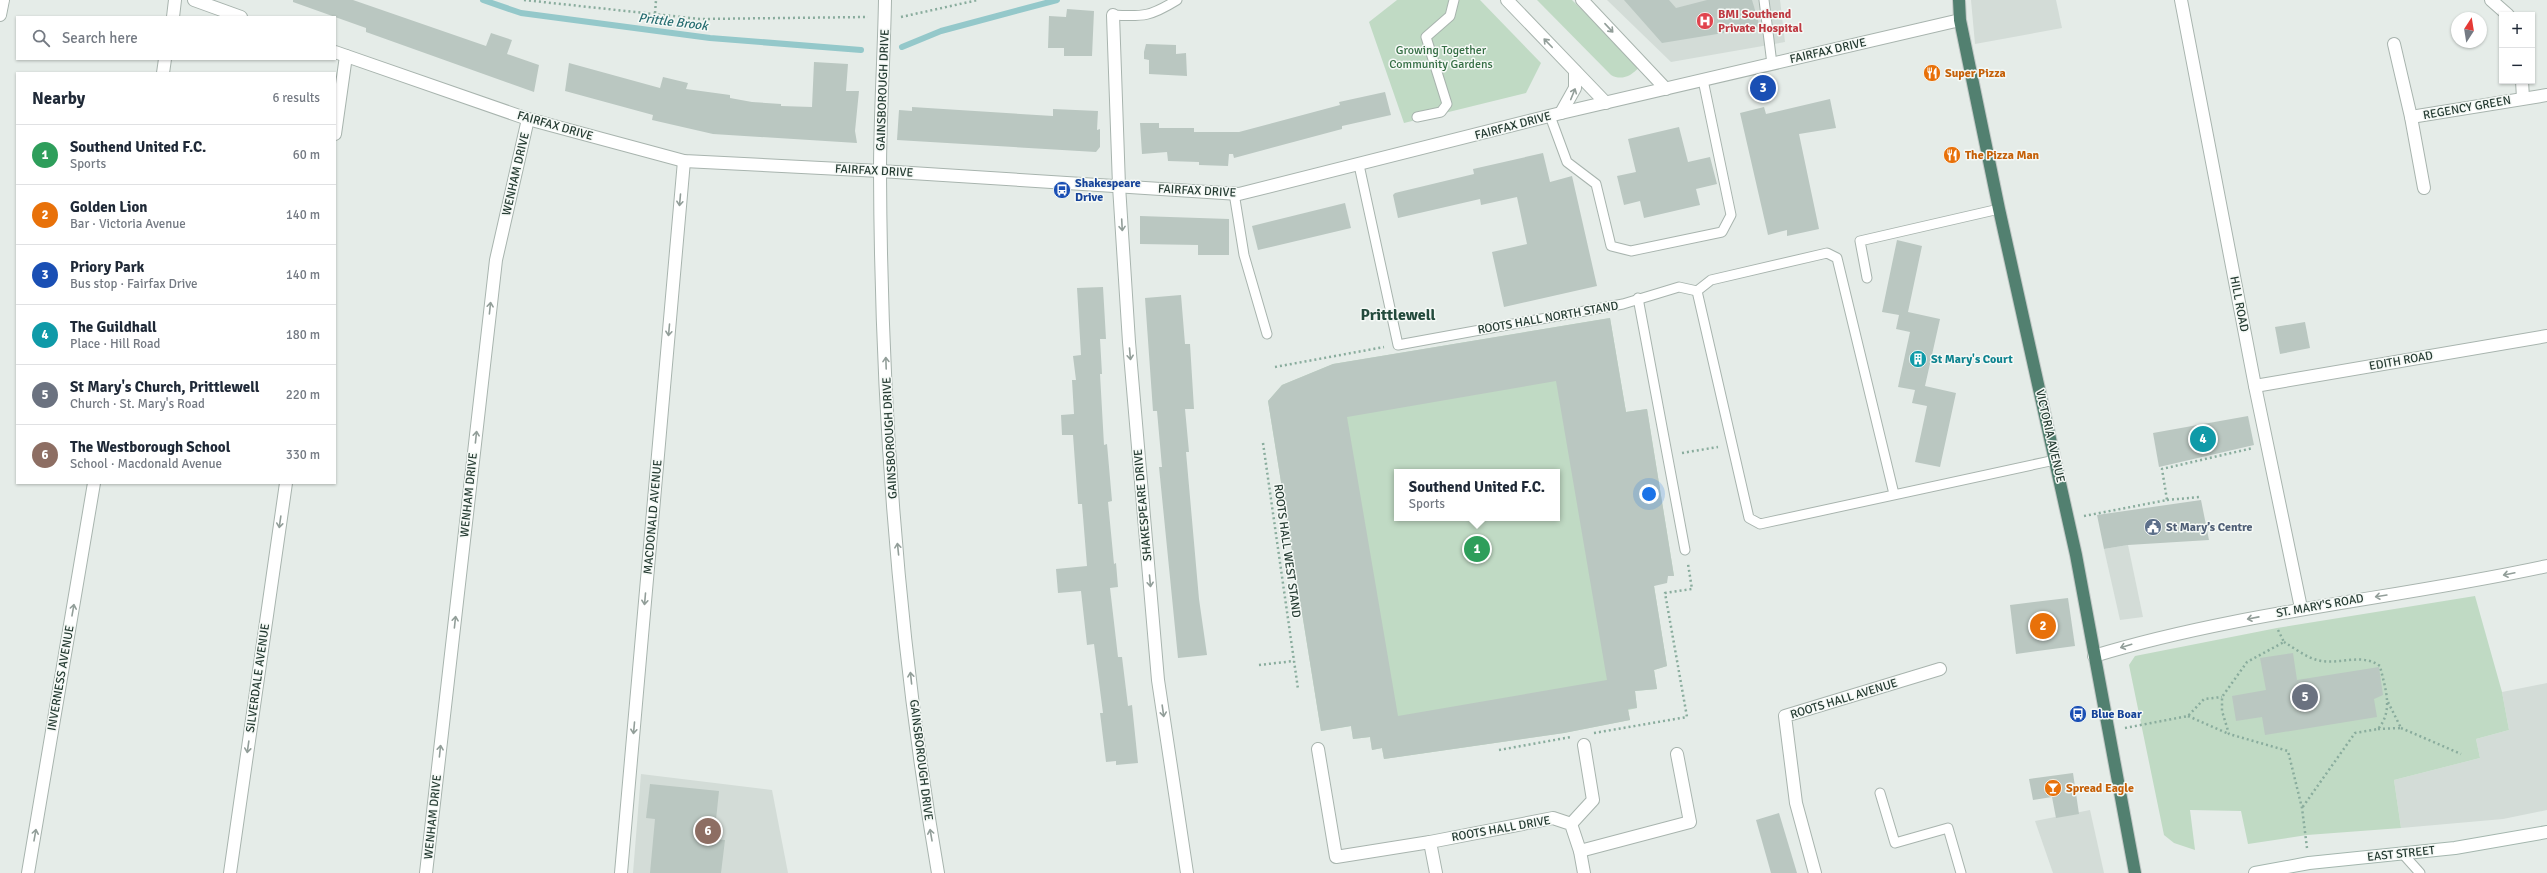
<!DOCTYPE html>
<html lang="en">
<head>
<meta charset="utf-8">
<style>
  body { margin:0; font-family:Signika,sans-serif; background:#f6f6f7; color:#1f2937 }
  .controls { position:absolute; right:12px; top:12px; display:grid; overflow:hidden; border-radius:0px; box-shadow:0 1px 3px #0004 }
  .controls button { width:36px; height:36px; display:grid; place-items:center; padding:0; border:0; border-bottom:1px solid #e0e1e3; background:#fff; color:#1f2937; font:20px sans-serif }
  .compass { position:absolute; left:2451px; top:12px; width:36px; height:36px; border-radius:50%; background:#fff; box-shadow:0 1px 3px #0004; rotate:12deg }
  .you { position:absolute; left:1649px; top:494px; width:14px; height:14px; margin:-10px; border:3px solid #fff; border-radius:50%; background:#1a73e8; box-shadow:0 0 0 6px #1a73e833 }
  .badge { display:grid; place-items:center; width:26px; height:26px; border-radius:50%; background:#2563eb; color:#fff; font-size:13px; font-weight:700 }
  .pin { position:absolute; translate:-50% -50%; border:2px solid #fff; box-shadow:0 1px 4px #0006 }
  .popup { position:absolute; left:1394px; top:469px; width:166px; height:52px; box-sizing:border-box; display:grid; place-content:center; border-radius:0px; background:#fff; filter:drop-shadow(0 1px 3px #0005); font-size:13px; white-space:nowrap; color:#747a83 }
  .popup b { font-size:15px; color:#1f2937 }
  .popup::after { content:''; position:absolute; left:50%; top:100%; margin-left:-8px; border:8px solid transparent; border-top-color:#fff }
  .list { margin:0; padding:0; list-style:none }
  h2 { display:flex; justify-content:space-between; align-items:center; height:52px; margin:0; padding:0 16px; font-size:17px }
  h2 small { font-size:13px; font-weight:400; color:#747a83 }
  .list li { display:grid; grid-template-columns:26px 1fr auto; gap:12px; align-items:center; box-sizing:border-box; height:60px; padding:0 16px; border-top:1px solid #e0e1e3 }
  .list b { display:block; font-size:15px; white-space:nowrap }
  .list p { margin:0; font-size:13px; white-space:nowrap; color:#747a83 }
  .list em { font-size:13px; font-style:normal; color:#747a83 }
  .icon { flex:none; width:22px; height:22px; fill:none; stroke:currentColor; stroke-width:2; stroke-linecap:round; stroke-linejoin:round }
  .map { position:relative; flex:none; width:2547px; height:873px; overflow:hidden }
  .search { position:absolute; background:#fff; box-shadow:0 1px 3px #0004; left:16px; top:16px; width:320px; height:44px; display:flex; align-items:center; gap:10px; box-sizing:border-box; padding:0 14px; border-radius:0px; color:#747a83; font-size:15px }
  .panel { position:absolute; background:#fff; box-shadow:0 1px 3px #0004; left:16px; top:72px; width:320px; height:412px; border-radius:0px }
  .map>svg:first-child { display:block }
  .built { fill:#d3dcd7 }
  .green { fill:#c0dac4; fill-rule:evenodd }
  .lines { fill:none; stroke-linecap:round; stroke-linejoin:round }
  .stream { stroke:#94c8ca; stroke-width:6 }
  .building { fill:#bac7c1; fill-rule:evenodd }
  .service-casing { stroke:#a8b4ae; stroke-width:11 }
  .minor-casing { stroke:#a8b4ae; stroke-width:14 }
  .tertiary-casing { stroke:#a8b4ae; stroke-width:14 }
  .secondary-casing { stroke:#a4b6ae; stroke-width:14 }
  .trunk-casing { stroke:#c2c8c6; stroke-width:14 }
  .path { stroke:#89ac9d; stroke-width:2.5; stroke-dasharray:2 3; stroke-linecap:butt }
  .service { stroke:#fff; stroke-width:9 }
  .minor { stroke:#fff; stroke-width:12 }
  .tertiary { stroke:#fff; stroke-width:12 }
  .secondary { stroke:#fff; stroke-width:12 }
  .trunk { stroke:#528070; stroke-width:12 }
  .oneway { stroke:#929e99 }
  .labels { text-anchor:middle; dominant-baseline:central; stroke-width:3; stroke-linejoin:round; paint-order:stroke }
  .health-label { font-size:12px; font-weight:bold; fill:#be3a42; stroke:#f5f9f6; text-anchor:start }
  .park-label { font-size:12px; fill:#356e44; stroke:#f5f9f6 }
  .street-label { font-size:12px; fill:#263c33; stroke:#f5f9f6 }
  .food-label { font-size:12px; font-weight:bold; fill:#c56008; stroke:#f5f9f6; text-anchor:start }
  .transit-label { font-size:12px; font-weight:bold; fill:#164399; stroke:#f5f9f6; text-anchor:start }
  .culture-label { font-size:12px; font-weight:bold; fill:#0d838f; stroke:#f5f9f6; text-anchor:start }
  .service-label { font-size:12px; font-weight:bold; fill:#4e5e75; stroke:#f5f9f6; text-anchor:start }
  .water-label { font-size:13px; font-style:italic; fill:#276d71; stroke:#f5f9f6 }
  .district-label { font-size:16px; font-weight:bold; fill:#244b3d; stroke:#f5f9f6 }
</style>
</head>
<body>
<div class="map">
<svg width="2547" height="873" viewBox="0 0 2547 873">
  <rect width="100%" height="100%" fill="#e5ece8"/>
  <g class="built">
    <path d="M1607,0H1780L1785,42L1671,62Z"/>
    <path d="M1971,0H2056L2062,28L1975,44Z"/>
    <path d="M2128,545L2143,617L2120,620L2104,549Z"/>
    <path d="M2547,683V810L2503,819L2401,828L2394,780L2480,758L2476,739L2509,730L2502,692Z"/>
    <path d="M641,774L772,790L788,873H633Z"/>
    <path d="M2090,810L2104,873H2053L2035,821Z"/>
  </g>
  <g class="green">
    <path d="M1397,0H1480L1541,63L1526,93L1404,123L1369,22Z"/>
    <path d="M1537,0H1572L1639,67C1632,76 1621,81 1611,75Z"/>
    <path d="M1610,318L1626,412L1647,409L1674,576H1668L1654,586L1667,666L1654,670L1657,689L1635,691L1637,708L1628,710L1630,720L1564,733L1384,759L1382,748L1372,750L1370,737L1353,739L1351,726L1321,731L1268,401L1282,385L1333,364ZM1397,472H1557V518H1397Z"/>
    <path d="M2475,596L2502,692L2509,730L2476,739L2480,758L2394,780L2401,828L2307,835L2248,844L2241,811L2190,810L2195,850L2174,843L2164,835L2129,665L2135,656L2277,628Z"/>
  </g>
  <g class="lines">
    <g class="stream">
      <path d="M483,0L521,13L710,38L861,50"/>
      <path d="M902,47L941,31L1057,0"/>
    </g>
  </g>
  <g class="building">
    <path d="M293,0H353L486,46L491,33L512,40L507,54L539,65L534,92L366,32V28L293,2Z"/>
    <path d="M1624,0H1669L1676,8L1707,0H1752L1760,27L1662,43Z"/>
    <path d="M1067,9L1094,11L1092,56H1064V48H1048L1049,16L1066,17Z"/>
    <path d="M1146,44L1176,45V54L1186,53L1187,76L1149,74V60L1144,59V52Z"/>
    <path d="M814,62L848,64L846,91H859L855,131L857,143L713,134L652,120L653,115L565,91L569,63L660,88L663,77L688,83L686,89L730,95V98L752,102L781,104V106L812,107Z"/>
    <path d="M1385,92L1391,115L1342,126V129L1234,158L1233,154H1229L1228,166L1199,165V162L1168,161L1167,152L1142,154L1140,123H1159V128H1194V132H1239L1340,105L1339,102Z"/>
    <path d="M1830,99L1836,128L1799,134L1819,229L1787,236V230L1768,235L1740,113L1764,107L1766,114Z"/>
    <path d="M912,107L1053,116V109L1098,111L1097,130L1100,129V147L1096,152L897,140L899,110L912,111Z"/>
    <path d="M1679,127L1688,162L1710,157L1717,184L1696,189L1700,205L1644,218L1640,201L1624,205L1617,176L1636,172L1628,139Z"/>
    <path d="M1543,153L1550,182L1572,176L1597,286L1504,307L1492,252L1527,244L1517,197L1481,205L1480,199L1398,218L1393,195L1395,193L1474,174L1473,169Z"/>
    <path d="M1345,203L1351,228L1258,250L1252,226Z"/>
    <path d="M1140,216L1229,219V255H1198V245L1140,244Z"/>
    <path d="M1897,240L1922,246L1908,312L1940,319L1925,386L1956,393L1940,467L1915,462L1927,406L1912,403L1915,390L1898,387L1910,332L1896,329L1899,315L1882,312Z"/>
    <path d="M1103,287L1106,339H1100L1102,374H1100L1104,445L1107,444L1112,501L1108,502L1114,564L1116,563L1118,587L1110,588L1118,657H1122L1128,706L1132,705L1138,763L1116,765V761L1106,762L1100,713H1103L1094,644L1087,645L1081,591L1058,593L1056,569L1087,566L1082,504H1078L1073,435H1062L1061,415L1074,414L1072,380H1076L1073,356L1081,355L1077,288Z"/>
    <path d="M1181,295L1185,344H1190L1194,409H1185L1189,452H1186L1199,599L1207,655L1178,658L1159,467H1162L1157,411H1153L1145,298Z"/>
    <path d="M1610,318L1626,412L1647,409L1674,576H1668L1667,583L1654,586L1667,666L1654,670L1657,689L1635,691L1637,708L1628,709L1630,720L1564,733L1384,759L1382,748L1372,750L1370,737L1353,739L1351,726L1321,731L1268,401L1282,385L1333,364ZM1556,381L1607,680L1398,716L1347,417Z"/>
    <path d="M2305,322L2310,348L2280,354L2275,327Z"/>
    <path d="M2248,416L2254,445L2159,467L2153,433Z"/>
    <path d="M2201,500L2209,540L2128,545L2104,549L2097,515Z"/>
    <path d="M2068,598L2075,646L2016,654L2010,605Z"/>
    <path d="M2293,653L2297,680L2379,667L2383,695L2374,699L2377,717L2265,735L2262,717L2236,721L2232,696L2266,690L2260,658Z"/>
    <path d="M2073,773L2079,814L2056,818L2052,797L2033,800L2029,779Z"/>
    <path d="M650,784L719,791L714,839L725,840L721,873H650L655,819L646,818Z"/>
    <path d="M1779,813L1797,873H1771L1756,820Z"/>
  </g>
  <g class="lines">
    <defs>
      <g id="service">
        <path d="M1764,0L1772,64"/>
        <path d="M1113,15C1144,17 1151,16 1177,0"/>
        <path d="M1550,116L1567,162L1596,184L1611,246L1631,251L1722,232L1731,215L1703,80"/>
        <path d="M1417,117L1441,112L1447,104L1426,37L1450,16L1454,0"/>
        <path d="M1359,165L1398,345L1623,304L1679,287L1697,291"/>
        <path d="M1234,193L1244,255L1267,334"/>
        <path d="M1867,278L1860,241L1999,209"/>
        <path d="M1638,298L1685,550"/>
        <path d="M1894,494L1837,258L1827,253L1711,280L1697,291L1749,518L1760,524L2055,460"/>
        <path d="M1880,793L1895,843L1948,828L1961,873"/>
        <path d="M2403,854L2420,873"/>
      </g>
      <g id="minor">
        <path d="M885,0C884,57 880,115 880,172C881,406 898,642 938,873"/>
        <path d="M2181,0L2255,386L2301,608"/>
        <path d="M2491,0L2508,15"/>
        <path d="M0,15L3,0"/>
        <path d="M1113,15L1119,186L1129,342L1158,680L1187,873"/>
        <path d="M173,17L175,0"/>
        <path d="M2394,44L2411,117L2424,188"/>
        <path d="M163,73L165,59"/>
        <path d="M2522,81L2523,98"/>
        <path d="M2411,117L2547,95"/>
        <path d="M335,134L346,56"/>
        <path d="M2255,386L2547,336"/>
        <path d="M2094,656C2242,611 2396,599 2547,566"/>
        <path d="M1318,749L1336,857L1430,842"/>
        <path d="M1571,824L1593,800L1584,745"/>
        <path d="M1580,851L1690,822L1677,754"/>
        <path d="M28,873L94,483"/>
        <path d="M230,873L286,483"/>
        <path d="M426,873L496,260L528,119"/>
        <path d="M621,873L684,161"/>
        <path d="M1436,873L1430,842L1553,818L1571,824L1580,851L1584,873"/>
        <path d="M1815,873L1796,803L1785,716L1940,669"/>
      </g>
      <g id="tertiary">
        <path d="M194,0L241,17"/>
        <path d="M1507,0L1606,103"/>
        <path d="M1582,0L1666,89"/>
        <path d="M335,52L528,119L684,161L880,171L1239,194L1561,113L1960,20"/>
        <path d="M1561,113L1575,88V71"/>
      </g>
      <path id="secondary" d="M2255,873L2309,863L2455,848L2547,832"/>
      <path id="trunk" d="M1959,0L1960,20L1999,209L2076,555L2135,873"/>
    </defs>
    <use href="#service" class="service-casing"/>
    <use href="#minor" class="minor-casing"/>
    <use href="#tertiary" class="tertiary-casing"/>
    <use href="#secondary" class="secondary-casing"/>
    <use href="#trunk" class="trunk-casing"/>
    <g class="path">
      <path d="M524,0L700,19L868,17"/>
      <path d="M655,13L656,0"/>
      <path d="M901,17L978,0"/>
      <path d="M1275,367L1384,347"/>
      <path d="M1263,443L1298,689"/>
      <path d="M1682,453L1718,447"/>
      <path d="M2167,500L2200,497"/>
      <path d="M2084,516L2167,500L2162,469L2253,448"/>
      <path d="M2278,630L2284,642L2247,662L2222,697V711L2229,734L2288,751L2302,808L2307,848"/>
      <path d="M2284,642C2294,648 2306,657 2317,660C2338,666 2361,652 2380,666C2385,688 2394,710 2378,729L2355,733L2302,808"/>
      <path d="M1259,665L1294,661"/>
      <path d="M2188,716L2229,734"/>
      <path d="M2125,728L2188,716L2204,699L2222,697"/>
      <path d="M2401,728L2461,754"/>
      <path d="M2378,729L2401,728L2388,702"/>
      <path d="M1594,733L1687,717L1665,593L1692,589L1688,564"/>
      <path d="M1499,750L1571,737"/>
    </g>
    <use href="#service" class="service"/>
    <use href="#minor" class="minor"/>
    <use href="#tertiary" class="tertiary"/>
    <use href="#secondary" class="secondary"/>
    <use href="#trunk" class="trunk"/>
  </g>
  <defs><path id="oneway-shaft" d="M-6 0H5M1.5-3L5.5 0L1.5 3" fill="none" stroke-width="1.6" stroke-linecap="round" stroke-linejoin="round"/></defs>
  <g class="oneway">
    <use href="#oneway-shaft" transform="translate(1609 28) rotate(47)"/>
    <use href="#oneway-shaft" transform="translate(1548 43) rotate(-134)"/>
    <use href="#oneway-shaft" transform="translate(1573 94) rotate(-68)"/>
    <use href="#oneway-shaft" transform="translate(680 200) rotate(95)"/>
    <use href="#oneway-shaft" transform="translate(1122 225) rotate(87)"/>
    <use href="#oneway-shaft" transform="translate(490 308) rotate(-84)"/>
    <use href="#oneway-shaft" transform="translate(669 330) rotate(95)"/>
    <use href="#oneway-shaft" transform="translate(1130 354) rotate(85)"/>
    <use href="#oneway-shaft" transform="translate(886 363) rotate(-92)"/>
    <use href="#oneway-shaft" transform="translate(476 437) rotate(-84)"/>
    <use href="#oneway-shaft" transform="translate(280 522) rotate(98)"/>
    <use href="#oneway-shaft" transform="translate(898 549) rotate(-96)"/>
    <use href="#oneway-shaft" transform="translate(2509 574) rotate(168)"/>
    <use href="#oneway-shaft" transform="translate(1150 581) rotate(85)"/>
    <use href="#oneway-shaft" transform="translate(2381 596) rotate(171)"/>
    <use href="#oneway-shaft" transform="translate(645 599) rotate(95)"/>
    <use href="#oneway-shaft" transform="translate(73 610) rotate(-80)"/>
    <use href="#oneway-shaft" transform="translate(2253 618) rotate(169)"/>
    <use href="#oneway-shaft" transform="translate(455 622) rotate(-84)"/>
    <use href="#oneway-shaft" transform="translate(2126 646) rotate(163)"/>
    <use href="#oneway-shaft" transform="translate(911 678) rotate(-96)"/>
    <use href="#oneway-shaft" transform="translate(1163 711) rotate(82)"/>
    <use href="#oneway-shaft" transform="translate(634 728) rotate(95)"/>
    <use href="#oneway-shaft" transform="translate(248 747) rotate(98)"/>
    <use href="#oneway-shaft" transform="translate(440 751) rotate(-84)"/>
    <use href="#oneway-shaft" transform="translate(35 835) rotate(-80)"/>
    <use href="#oneway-shaft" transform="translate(931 835) rotate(-100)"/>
  </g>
  <defs>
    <symbol id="hospital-disc" viewBox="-11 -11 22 22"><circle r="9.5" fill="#e0444e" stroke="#f5f9f6"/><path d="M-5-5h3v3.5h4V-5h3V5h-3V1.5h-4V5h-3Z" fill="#fff"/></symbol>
    <symbol id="restaurant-disc" viewBox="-11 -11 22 22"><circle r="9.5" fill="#e8710a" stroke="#f5f9f6"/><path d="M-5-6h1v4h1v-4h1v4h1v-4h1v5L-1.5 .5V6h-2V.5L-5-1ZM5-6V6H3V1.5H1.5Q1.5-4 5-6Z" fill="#fff"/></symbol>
    <symbol id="bus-disc" viewBox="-11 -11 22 22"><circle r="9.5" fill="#1a4fb4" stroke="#f5f9f6"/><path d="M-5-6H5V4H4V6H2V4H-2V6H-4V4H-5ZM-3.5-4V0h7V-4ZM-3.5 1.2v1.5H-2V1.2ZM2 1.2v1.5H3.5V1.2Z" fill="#fff"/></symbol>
    <symbol id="building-disc" viewBox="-11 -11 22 22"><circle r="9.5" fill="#0f9aa8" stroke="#f5f9f6"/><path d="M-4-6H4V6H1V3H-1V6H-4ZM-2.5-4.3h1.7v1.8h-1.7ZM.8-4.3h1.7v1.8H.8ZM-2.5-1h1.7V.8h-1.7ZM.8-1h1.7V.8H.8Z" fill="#fff"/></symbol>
    <symbol id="civic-disc" viewBox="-11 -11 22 22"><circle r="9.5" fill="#5c6f8a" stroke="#f5f9f6"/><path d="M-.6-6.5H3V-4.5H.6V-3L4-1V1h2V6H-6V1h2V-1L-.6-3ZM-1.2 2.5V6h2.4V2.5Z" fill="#fff"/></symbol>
    <symbol id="bar-disc" viewBox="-11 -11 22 22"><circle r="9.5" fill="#e8710a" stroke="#f5f9f6"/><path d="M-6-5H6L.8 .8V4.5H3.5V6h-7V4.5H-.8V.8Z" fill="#fff"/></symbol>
  </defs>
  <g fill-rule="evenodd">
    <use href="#hospital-disc" x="1695" y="11" width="20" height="20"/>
    <use href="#restaurant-disc" x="1922" y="63" width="20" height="20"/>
    <use href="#restaurant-disc" x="1942" y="145" width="20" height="20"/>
    <use href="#bus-disc" x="1052" y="180" width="20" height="20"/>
    <use href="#building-disc" x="1908" y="349" width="20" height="20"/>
    <use href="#civic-disc" x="2143" y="517" width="20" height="20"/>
    <use href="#bus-disc" x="2068" y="704" width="20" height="20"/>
    <use href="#bar-disc" x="2043" y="778" width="20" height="20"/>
  </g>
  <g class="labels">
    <g class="health-label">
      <text x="1718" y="14">BMI Southend<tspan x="1718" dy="14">Private Hospital</tspan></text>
    </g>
    <g class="park-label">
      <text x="1441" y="50">Growing Together<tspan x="1441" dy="14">Community Gardens</tspan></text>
    </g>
    <g class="street-label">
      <text transform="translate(1828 51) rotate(-13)">FAIRFAX DRIVE</text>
      <text transform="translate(883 90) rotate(-88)">GAINSBOROUGH DRIVE</text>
      <text transform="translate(2467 108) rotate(-10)">REGENCY GREEN</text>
      <text transform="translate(555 126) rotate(16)">FAIRFAX DRIVE</text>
      <text transform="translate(1513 126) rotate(-15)">FAIRFAX DRIVE</text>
      <text transform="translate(874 171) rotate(3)">FAIRFAX DRIVE</text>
      <text transform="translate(516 174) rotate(-77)">WENHAM DRIVE</text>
      <text transform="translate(1197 191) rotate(3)">FAIRFAX DRIVE</text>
      <text transform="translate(2239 304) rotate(79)">HILL ROAD</text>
      <text transform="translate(1548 318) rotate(-10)">ROOTS HALL NORTH STAND</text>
      <text transform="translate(2401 361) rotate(-10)">EDITH ROAD</text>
      <text transform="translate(2050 436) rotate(77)">VICTORIA AVENUE</text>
      <text transform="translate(890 438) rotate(-93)">GAINSBOROUGH DRIVE</text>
      <text transform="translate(469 495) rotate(-84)">WENHAM DRIVE</text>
      <text transform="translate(1143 505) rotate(-95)">SHAKESPEARE DRIVE</text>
      <text transform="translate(653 517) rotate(-85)">MACDONALD AVENUE</text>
      <text transform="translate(1287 551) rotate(82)">ROOTS HALL WEST STAND</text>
      <text transform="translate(2320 606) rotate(-10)">ST. MARY'S ROAD</text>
      <text transform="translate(61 678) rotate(-80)">INVERNESS AVENUE</text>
      <text transform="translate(258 678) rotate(-82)">SILVERDALE AVENUE</text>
      <text transform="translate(1844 699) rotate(-17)">ROOTS HALL AVENUE</text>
      <text transform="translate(921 760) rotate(83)">GAINSBOROUGH DRIVE</text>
      <text transform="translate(433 817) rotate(-84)">WENHAM DRIVE</text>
      <text transform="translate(1501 829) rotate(-10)">ROOTS HALL DRIVE</text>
      <text transform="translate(2401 854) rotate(-6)">EAST STREET</text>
    </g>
    <g class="food-label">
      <text x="1945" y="73">Super Pizza</text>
      <text x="1965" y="155">The Pizza Man</text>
      <text x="2066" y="788">Spread Eagle</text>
    </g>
    <g class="transit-label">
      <text x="1075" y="183">Shakespeare<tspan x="1075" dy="14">Drive</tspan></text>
      <text x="2091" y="714">Blue Boar</text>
    </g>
    <g class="culture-label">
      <text x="1931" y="359">St Mary's Court</text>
    </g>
    <g class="service-label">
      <text x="2166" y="527">St Mary’s Centre</text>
    </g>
    <g class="water-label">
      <text transform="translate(673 22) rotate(7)">Prittle Brook</text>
    </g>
    <g class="district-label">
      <text x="1398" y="315">Prittlewell</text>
    </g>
  </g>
</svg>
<div class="controls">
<button>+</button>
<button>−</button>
</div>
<svg class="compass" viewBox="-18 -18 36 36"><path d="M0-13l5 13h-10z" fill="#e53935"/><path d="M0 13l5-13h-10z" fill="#747a83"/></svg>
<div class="you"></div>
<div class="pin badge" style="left:1477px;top:549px;background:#2e9e5b">1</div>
<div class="popup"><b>Southend United F.C.</b>Sports</div>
<div class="pin badge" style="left:2043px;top:626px;background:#e8710a">2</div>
<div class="pin badge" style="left:1763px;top:88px;background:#1a4fb4">3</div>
<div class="pin badge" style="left:2203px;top:439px;background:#0f9aa8">4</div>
<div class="pin badge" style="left:2305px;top:697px;background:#6b7280">5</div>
<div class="pin badge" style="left:708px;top:831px;background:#8d6e63">6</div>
<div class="search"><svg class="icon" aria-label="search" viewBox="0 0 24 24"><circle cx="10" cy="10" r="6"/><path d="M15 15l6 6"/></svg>Search here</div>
<section class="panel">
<h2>Nearby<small>6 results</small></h2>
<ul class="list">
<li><span class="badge" style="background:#2e9e5b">1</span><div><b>Southend United F.C.</b><p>Sports</p></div><em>60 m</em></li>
<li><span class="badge" style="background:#e8710a">2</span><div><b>Golden Lion</b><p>Bar · Victoria Avenue</p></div><em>140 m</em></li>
<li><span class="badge" style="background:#1a4fb4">3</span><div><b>Priory Park</b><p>Bus stop · Fairfax Drive</p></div><em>140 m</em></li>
<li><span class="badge" style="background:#0f9aa8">4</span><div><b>The Guildhall</b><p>Place · Hill Road</p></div><em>180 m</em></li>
<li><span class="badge" style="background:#6b7280">5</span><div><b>St Mary's Church, Prittlewell</b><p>Church · St. Mary's Road</p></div><em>220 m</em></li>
<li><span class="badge" style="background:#8d6e63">6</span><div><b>The Westborough School</b><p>School · Macdonald Avenue</p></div><em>330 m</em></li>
</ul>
</section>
</div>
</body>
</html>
